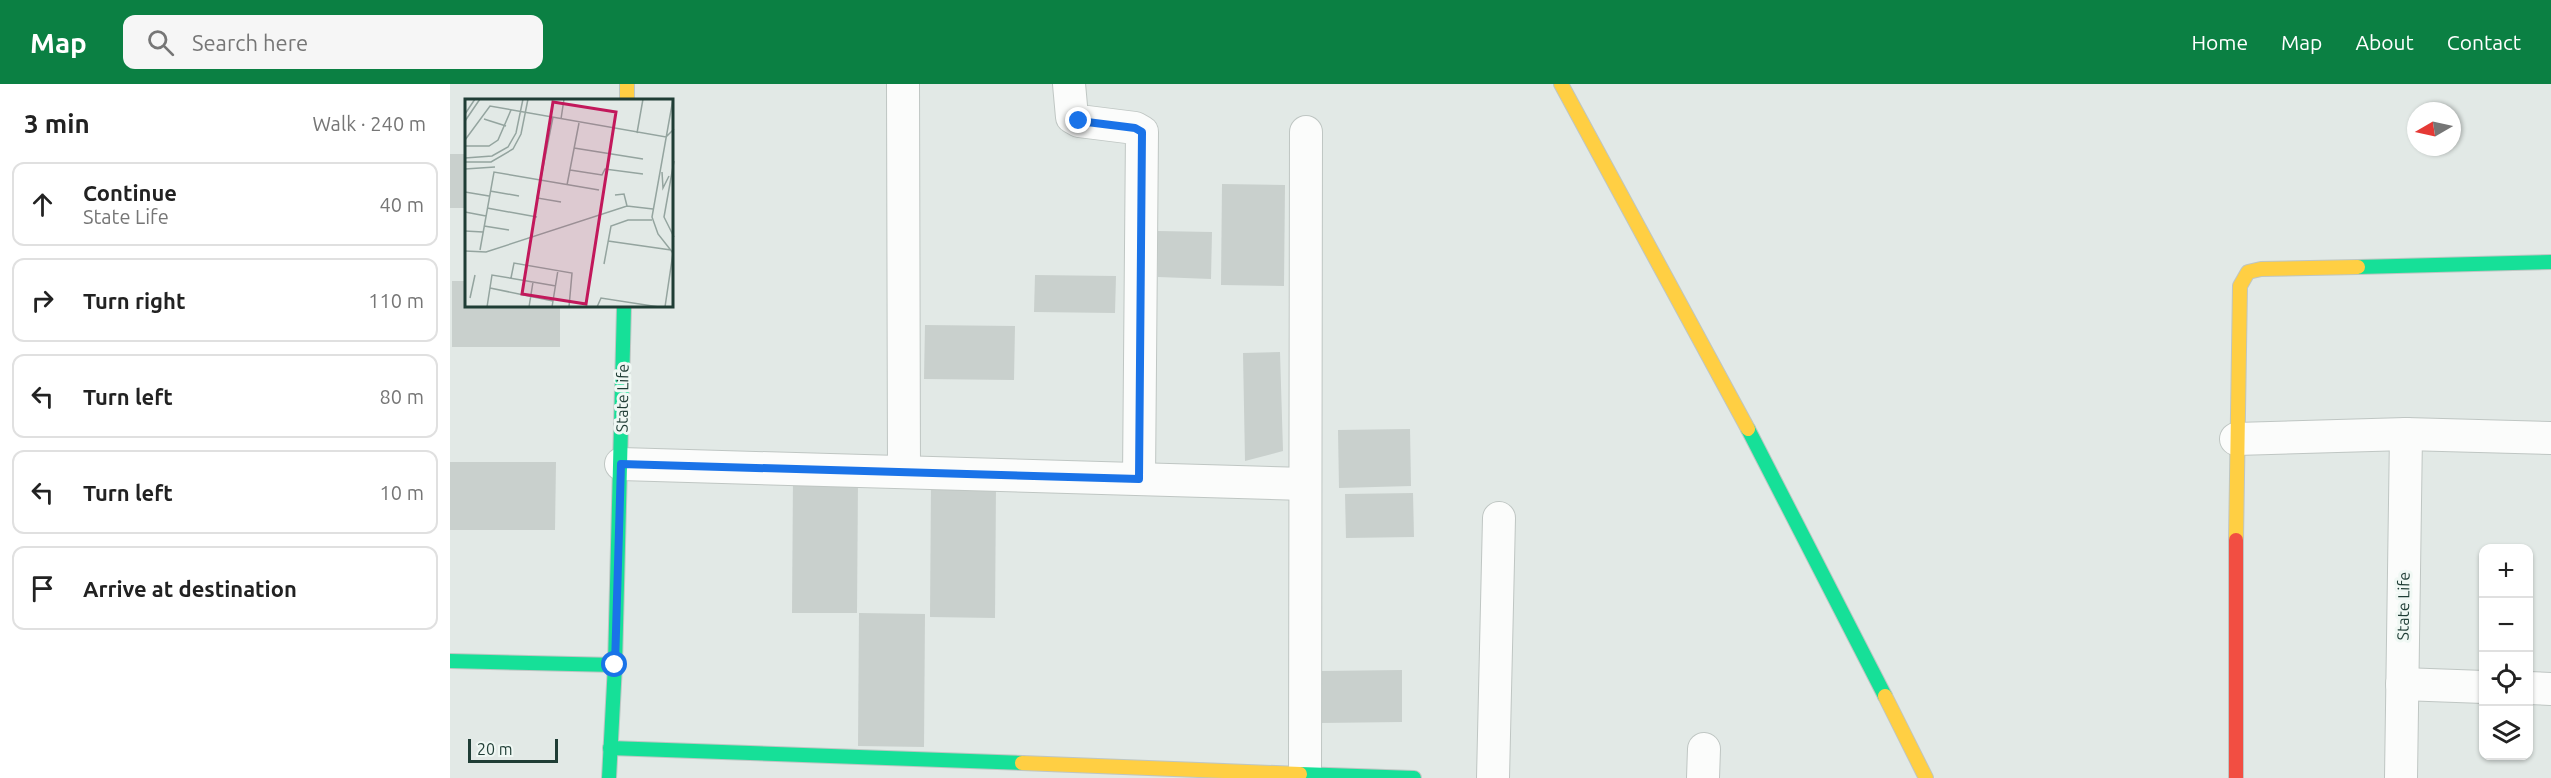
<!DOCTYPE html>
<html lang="en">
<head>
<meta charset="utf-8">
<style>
  body { margin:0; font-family:Ubuntu,sans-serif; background:#f6f6f6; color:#222 }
  .controls { position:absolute; right:18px; bottom:18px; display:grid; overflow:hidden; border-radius:12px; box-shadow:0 2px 4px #0004 }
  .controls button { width:54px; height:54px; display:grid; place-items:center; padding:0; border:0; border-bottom:2px solid #e0e0e0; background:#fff; color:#222; font:30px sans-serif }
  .compass { position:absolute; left:1957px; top:18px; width:54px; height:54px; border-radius:50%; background:#fff; box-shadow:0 2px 4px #0004; rotate:261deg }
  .scale { position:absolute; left:18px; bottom:15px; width:90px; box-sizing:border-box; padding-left:6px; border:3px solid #1f3d35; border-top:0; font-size:16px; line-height:21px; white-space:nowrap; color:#1f3d35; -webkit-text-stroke:4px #f0f8f4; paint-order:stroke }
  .stop { position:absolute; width:18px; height:18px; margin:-14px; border:4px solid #1a73e8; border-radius:50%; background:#fff }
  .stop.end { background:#1a73e8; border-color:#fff; box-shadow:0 2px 6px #0008 }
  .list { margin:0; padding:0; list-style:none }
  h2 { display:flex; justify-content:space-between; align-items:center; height:78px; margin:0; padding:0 24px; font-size:26px }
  h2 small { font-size:20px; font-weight:400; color:#767676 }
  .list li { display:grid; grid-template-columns:39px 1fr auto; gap:18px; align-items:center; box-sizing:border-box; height:84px; margin:0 12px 12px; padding:0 12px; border:2px solid #e0e0e0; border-radius:12px }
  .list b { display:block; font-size:22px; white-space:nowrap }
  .list p { margin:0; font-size:20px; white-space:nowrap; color:#767676 }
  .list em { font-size:20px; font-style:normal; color:#767676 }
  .icon { flex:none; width:33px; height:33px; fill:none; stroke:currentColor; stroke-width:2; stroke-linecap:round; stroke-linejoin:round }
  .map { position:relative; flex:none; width:2101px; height:694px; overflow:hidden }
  header { display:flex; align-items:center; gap:36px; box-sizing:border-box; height:84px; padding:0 30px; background:#0b8043; color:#fff }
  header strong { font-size:28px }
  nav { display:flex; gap:33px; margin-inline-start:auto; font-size:21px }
  .search { width:420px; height:54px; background:#f6f6f6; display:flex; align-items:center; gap:15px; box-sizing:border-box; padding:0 21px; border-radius:12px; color:#767676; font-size:22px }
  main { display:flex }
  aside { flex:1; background:#fff }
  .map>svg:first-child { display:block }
  .building { fill:#c9d0cd }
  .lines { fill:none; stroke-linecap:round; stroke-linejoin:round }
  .street-casing { stroke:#bfc6c3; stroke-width:34 }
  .fast-casing { stroke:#bec6c3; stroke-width:16 }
  .slow-casing { stroke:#bec6c3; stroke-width:16 }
  .jam-casing { stroke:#bec6c3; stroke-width:16 }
  .street { stroke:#fbfcfb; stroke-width:32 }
  .fast { stroke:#16e098; stroke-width:14 }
  .slow { stroke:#ffcf43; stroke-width:14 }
  .jam { stroke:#f24e42; stroke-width:14 }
  .route { stroke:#1a73e8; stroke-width:8 }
  .labels { text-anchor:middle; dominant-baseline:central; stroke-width:6; stroke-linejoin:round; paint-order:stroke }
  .street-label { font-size:16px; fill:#1f3d35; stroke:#f0f8f4 }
  .inset-road { fill:none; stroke:#94a49f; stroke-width:1.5 }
  .view { fill:#c2185b; fill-opacity:0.15; stroke:#c2185b; stroke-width:3 }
  .inset-edge { fill:none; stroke:#1f3d35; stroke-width:3 }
</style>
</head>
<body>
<header>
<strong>Map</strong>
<div class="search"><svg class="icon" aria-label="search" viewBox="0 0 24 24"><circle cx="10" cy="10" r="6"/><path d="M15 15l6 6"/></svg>Search here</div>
<nav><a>Home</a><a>Map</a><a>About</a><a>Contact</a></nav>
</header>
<main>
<aside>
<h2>3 min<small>Walk · 240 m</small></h2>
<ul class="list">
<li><svg class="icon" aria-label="ahead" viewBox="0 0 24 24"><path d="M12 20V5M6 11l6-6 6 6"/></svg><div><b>Continue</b><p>State Life</p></div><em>40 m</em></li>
<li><svg class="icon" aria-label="right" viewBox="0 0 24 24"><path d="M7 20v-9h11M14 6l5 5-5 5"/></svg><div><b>Turn right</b></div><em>110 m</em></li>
<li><svg class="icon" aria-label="left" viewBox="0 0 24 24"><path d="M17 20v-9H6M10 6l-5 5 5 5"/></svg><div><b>Turn left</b></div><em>80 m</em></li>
<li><svg class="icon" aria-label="left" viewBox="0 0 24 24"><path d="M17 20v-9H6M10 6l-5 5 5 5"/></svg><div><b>Turn left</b></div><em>10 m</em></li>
<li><svg class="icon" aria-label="arrive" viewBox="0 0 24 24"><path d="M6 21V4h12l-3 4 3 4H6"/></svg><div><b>Arrive at destination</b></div></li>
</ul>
</aside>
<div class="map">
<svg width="2101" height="694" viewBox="0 0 2101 694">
  <rect width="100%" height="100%" fill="#e2e9e6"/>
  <g class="building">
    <rect x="0" y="70" width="16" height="54"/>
    <path d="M772,100L835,101L834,202L771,201Z"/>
    <path d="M708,147L762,148L761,195L708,193Z"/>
    <path d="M585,191L666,192L665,229L584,228Z"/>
    <path d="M2,197H16V222H110V263H2Z"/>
    <path d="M475,241L565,242L564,296L474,295Z"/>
    <path d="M830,268L833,367L795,377L793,269Z"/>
    <path d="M960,345L961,402L889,404L888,346Z"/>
    <path d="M0,378H106L105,446H0Z"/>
    <path d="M343,395L408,396L407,529H342Z"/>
    <path d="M481,400L546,401L545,534L480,533Z"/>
    <path d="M963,409L964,453L896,454L895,410Z"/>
    <path d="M409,529L475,530L474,663L408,662Z"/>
    <path d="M952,586V638L871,639V587Z"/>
  </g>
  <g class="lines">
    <defs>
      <g id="street">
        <path d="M453,0L454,388"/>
        <path d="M619,0L622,33L629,37L685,44L692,48L689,395"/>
        <path d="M1786,355L1956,350L2101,354"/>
        <path d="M171,380L855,400"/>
        <path d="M1952,600L2034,603"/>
        <path d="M2078,604L2101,605"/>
        <path d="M855,694L856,48"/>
        <path d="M1043,694L1049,434"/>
        <path d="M1253,694L1254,665"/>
        <path d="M1951,694L1956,350"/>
      </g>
      <g id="fast">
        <path d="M1908,183L2101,178"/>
        <path d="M1298,345L1435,612"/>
        <path d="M0,577L165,581"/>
        <path d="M160,664L572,679"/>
        <path d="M850,690L964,694"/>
        <path d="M159,694L165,581L174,222"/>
      </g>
      <g id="slow">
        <path d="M177,0V16"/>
        <path d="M1111,0L1298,345"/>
        <path d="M1786,456L1790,202L1798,188L1811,185L1908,183"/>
        <path d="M1435,612L1476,694"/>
        <path d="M572,679L850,690"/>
      </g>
      <path id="jam" d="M1786,456V694"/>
    </defs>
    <use href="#street" class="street-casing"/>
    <use href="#fast" class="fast-casing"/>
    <use href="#slow" class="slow-casing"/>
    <use href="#jam" class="jam-casing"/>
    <use href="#street" class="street"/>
    <use href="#fast" class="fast"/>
    <use href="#slow" class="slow"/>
    <use href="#jam" class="jam"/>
  </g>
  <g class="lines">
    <path class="route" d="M165,581L171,380L689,395L692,48L685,44L629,37"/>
  </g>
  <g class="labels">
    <g class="street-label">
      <text transform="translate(172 314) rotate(-89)">State Life</text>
      <text transform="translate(1953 522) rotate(-89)">State Life</text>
    </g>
  </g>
  <g transform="translate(15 15)">
    <rect width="208" height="208" fill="#e2e9e6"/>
    <path class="inset-road" d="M0,15L10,0M88,18L72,99L96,103M19,20L41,27M96,20L99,0M0,22L15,0M172,34L178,0M0,41L25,7L201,38L209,30M0,47H24L33,41L46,11M109,49L178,60M0,59L27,57L43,48L51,34L58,0M209,62L199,118L209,138M0,63H26L48,50L56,35L63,0M0,70L30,68M105,71L137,76L140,70L178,75M197,73L198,89L204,77M102,86L114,24M25,92L54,97M0,93L24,97M150,96L159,95L162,107M22,109L72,118M0,113L21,117M19,127L44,131M0,132L18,133M143,142L206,151M15,151L29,73L134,91M0,152L21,153L162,107L188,110M139,165L146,127L163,121H187M46,179L49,164L107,174L104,208M25,189L88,202M5,199L10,176M22,208L27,176L91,187M64,208L68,183M87,208L93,171M132,208L136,199L194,208M200,208L208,154L193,135L187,118L208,0"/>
    <path class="view" d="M88,3L151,13L121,205L57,195Z"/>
    <rect width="208" height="208" class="inset-edge"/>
  </g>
</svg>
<div class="controls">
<button>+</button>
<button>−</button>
<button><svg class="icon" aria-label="locate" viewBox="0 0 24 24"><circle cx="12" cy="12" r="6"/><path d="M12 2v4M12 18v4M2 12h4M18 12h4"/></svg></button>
<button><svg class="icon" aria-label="layers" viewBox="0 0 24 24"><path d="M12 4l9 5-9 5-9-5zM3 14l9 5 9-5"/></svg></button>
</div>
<svg class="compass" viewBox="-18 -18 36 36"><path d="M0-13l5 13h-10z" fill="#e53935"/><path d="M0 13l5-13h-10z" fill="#767676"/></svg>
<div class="scale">20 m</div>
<div class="stop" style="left:165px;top:581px"></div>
<div class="stop end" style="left:629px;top:37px"></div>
</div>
</main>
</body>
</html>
